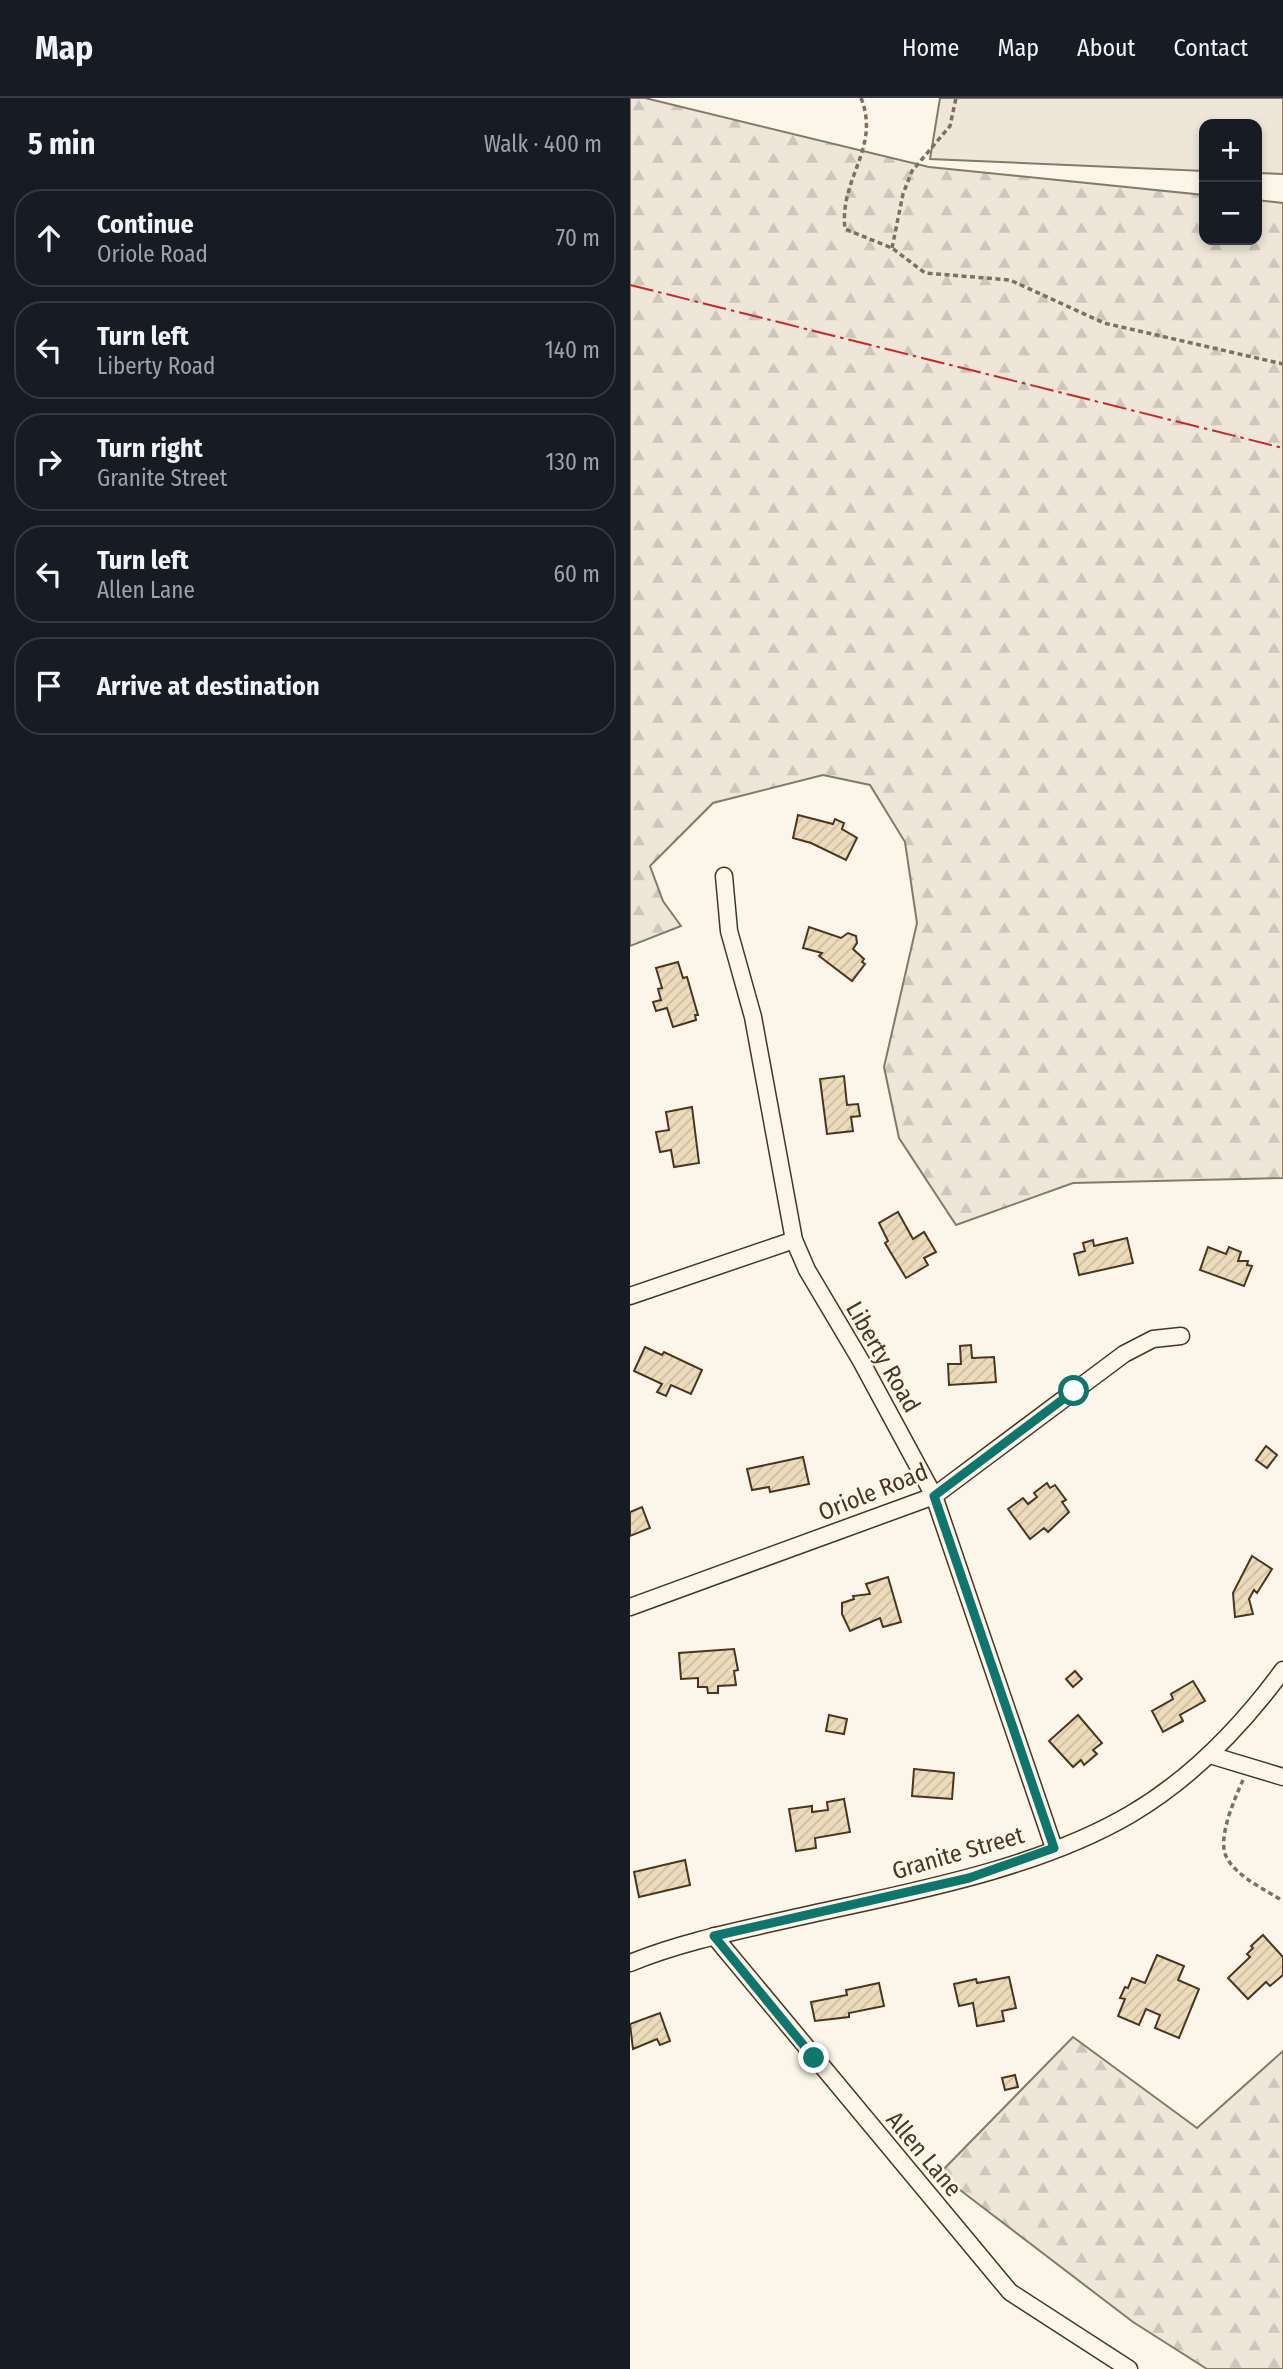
<!DOCTYPE html>
<html lang="en">
<head>
<meta charset="utf-8">
<style>
  body { margin:0; font-family:"Fira Sans Condensed",sans-serif; background:#20242c; color:#f1f3f6 }
  .controls { position:absolute; right:21px; top:21px; display:grid; overflow:hidden; border-radius:14px; box-shadow:0 4px 10px #0003 }
  .controls button { width:63px; height:63px; display:grid; place-items:center; padding:0; border:0; border-bottom:2px solid #363941; background:#171b24; color:#f1f3f6; font:35px sans-serif }
  .stop { position:absolute; width:21px; height:21px; margin:-16px; border:5px solid #0f766e; border-radius:50%; background:#fff }
  .stop.end { background:#0f766e; border-color:#fff; box-shadow:0 2px 7px #0008 }
  .list { margin:0; padding:0; list-style:none }
  h2 { display:flex; justify-content:space-between; align-items:center; height:91px; margin:0; padding:0 28px; font-size:30px }
  h2 small { font-size:23px; font-weight:400; color:#9ea1a6 }
  .list li { display:grid; grid-template-columns:46px 1fr auto; gap:21px; align-items:center; box-sizing:border-box; height:98px; margin:0 14px 14px; padding:0 14px; border:2px solid #363941; border-radius:28px }
  .list b { display:block; font-size:26px; white-space:nowrap }
  .list p { margin:0; font-size:23px; white-space:nowrap; color:#9ea1a6 }
  .list em { font-size:23px; font-style:normal; color:#9ea1a6 }
  .icon { flex:none; width:38px; height:38px; fill:none; stroke:currentColor; stroke-width:2; stroke-linecap:round; stroke-linejoin:round }
  .map { position:relative; flex:none; width:653px; height:2271px; overflow:hidden }
  header { display:flex; align-items:center; gap:42px; box-sizing:border-box; height:98px; padding:0 35px; background:#171b24; border-bottom:2px solid #363941 }
  header strong { font-size:33px }
  nav { display:flex; gap:38px; margin-inline-start:auto; font-size:24px }
  main { display:flex }
  aside { flex:1; background:#171b24 }
  .map>svg:first-child { display:block }
  .forest { fill:url(#forest-firs); stroke:#887966; stroke-width:2 }
  .green { fill:#ede6d9; stroke:#887966; stroke-width:2 }
  .building { fill:url(#building-hatch); stroke:#4a3520; stroke-width:2 }
  .lines { fill:none; stroke-linecap:round; stroke-linejoin:round }
  .minor-casing { stroke:#4a3520; stroke-width:19 }
  .path { stroke:#7f6f5c; stroke-width:3.5; stroke-dasharray:5 3.5; stroke-linecap:butt }
  .minor { stroke:#fbf6e9; stroke-width:16 }
  .power { stroke:#c62828; stroke-width:2; stroke-dasharray:24 5 3.5 5; stroke-linecap:butt }
  .route { stroke:#0f766e; stroke-width:9 }
  .labels { text-anchor:middle; dominant-baseline:central; stroke-width:5; stroke-linejoin:round; paint-order:stroke }
  .street-label { font-size:24px; fill:#4a3520; stroke:#fbf6e9 }
</style>
</head>
<body>
<header>
<strong>Map</strong>
<nav><a>Home</a><a>Map</a><a>About</a><a>Contact</a></nav>
</header>
<main>
<aside>
<h2>5 min<small>Walk · 400 m</small></h2>
<ul class="list">
<li><svg class="icon" aria-label="ahead" viewBox="0 0 24 24"><path d="M12 20V5M6 11l6-6 6 6"/></svg><div><b>Continue</b><p>Oriole Road</p></div><em>70 m</em></li>
<li><svg class="icon" aria-label="left" viewBox="0 0 24 24"><path d="M17 20v-9H6M10 6l-5 5 5 5"/></svg><div><b>Turn left</b><p>Liberty Road</p></div><em>140 m</em></li>
<li><svg class="icon" aria-label="right" viewBox="0 0 24 24"><path d="M7 20v-9h11M14 6l5 5-5 5"/></svg><div><b>Turn right</b><p>Granite Street</p></div><em>130 m</em></li>
<li><svg class="icon" aria-label="left" viewBox="0 0 24 24"><path d="M17 20v-9H6M10 6l-5 5 5 5"/></svg><div><b>Turn left</b><p>Allen Lane</p></div><em>60 m</em></li>
<li><svg class="icon" aria-label="arrive" viewBox="0 0 24 24"><path d="M6 21V4h12l-3 4 3 4H6"/></svg><div><b>Arrive at destination</b></div></li>
</ul>
</aside>
<div class="map">
<svg width="653" height="2271" viewBox="0 0 653 2271">
  <defs>
    <pattern id="forest-firs" width="22" height="20" patternUnits="userSpaceOnUse" patternTransform="scale(1.75)"><rect width="22" height="20" fill="#ede6d9"/><path d="M5 1l3.5 6h-7zM16 11l3.5 6h-7z" fill="#cdc6ba"/></pattern>
    <pattern id="building-hatch" width="6" height="6" patternUnits="userSpaceOnUse" patternTransform="scale(1.75)"><rect width="6" height="6" fill="#ecdcbc"/><path d="M-1 1l2-2M0 6l6-6M5 7l2-2" fill="none" stroke="#ccbda1"/></pattern>
  </defs>
  <rect width="100%" height="100%" fill="#fbf6e9"/>
  <g class="forest">
    <path d="M0,0H15L299,69L574,97V142H627V102L653,105V1080L443,1085L326,1127L269,1040L254,969L287,825L275,744L240,687L193,677L83,705L20,768L33,803L51,828L0,848Z"/>
    <path d="M443,1939L567,2030L653,1953V2271H577L503,2224L309,2076Z"/>
  </g>
  <path class="green" d="M310,0H653V76L627,75V26H574V73L300,61Z"/>
  <g class="building">
    <path d="M168,717L203,726L205,721L214,725L212,731L227,740L216,762L181,745L163,740Z"/>
    <path d="M179,829L211,840L218,835L226,838L227,845L223,851L234,861L232,864L235,866L222,883L189,858L192,855L173,850Z"/>
    <path d="M48,864L53,880L57,879L68,917H65L66,922L43,929L37,910L26,913L23,904L31,902L28,891L32,890L26,870Z"/>
    <path d="M214,978L217,1007L228,1006L230,1018L221,1019L223,1033L197,1036L190,981Z"/>
    <path d="M62,1009L69,1065L44,1069L41,1052L30,1054L26,1034L39,1032L36,1014Z"/>
    <path d="M268,1114L283,1141L294,1134L306,1154L294,1160L298,1167L276,1180L255,1145L258,1143L249,1125Z"/>
    <path d="M497,1140L503,1165L449,1177L444,1156L455,1153L453,1145L463,1142L464,1148Z"/>
    <path d="M578,1149L596,1156L599,1149L611,1154L608,1163H618L617,1167L622,1168L614,1188L570,1172Z"/>
    <path d="M341,1247L342,1260L364,1259L366,1284L319,1287L318,1266H331L330,1248Z"/>
    <path d="M15,1249L32,1257L34,1254L72,1272L61,1296L41,1287L36,1298L27,1294L32,1286L4,1273Z"/>
    <path d="M636,1348L647,1357L637,1370L626,1362Z"/>
    <path d="M173,1359L179,1386L140,1394L139,1389L122,1392L117,1371Z"/>
    <path d="M417,1385L420,1390L425,1387L436,1402L432,1404L439,1414L418,1434L414,1430L400,1441L378,1411L393,1400L398,1406L407,1399L404,1395Z"/>
    <path d="M12,1409L20,1430L0,1438V1414Z"/>
    <path d="M622,1458L642,1471L627,1495L624,1492L619,1501L623,1516L605,1519L603,1495Z"/>
    <path d="M258,1479L271,1524L253,1529L250,1520L220,1533L212,1516V1505L224,1501L223,1498L240,1496L236,1486Z"/>
    <path d="M104,1551L108,1572L104,1573L106,1587L88,1588V1595H78L77,1589H68V1580L51,1581L49,1555Z"/>
    <path d="M445,1573L452,1581L443,1589L436,1581Z"/>
    <path d="M563,1583L575,1603L550,1617L553,1623L533,1634L522,1613L543,1601L541,1596Z"/>
    <path d="M199,1617L217,1621L214,1636L196,1633Z"/>
    <path d="M448,1617L472,1645L463,1652L467,1656L454,1667L451,1662L443,1669L419,1643Z"/>
    <path d="M284,1671L324,1675L322,1701L282,1698Z"/>
    <path d="M214,1701L220,1734L185,1740L186,1750L166,1753L159,1711L182,1708V1714L198,1712L197,1704Z"/>
    <path d="M55,1762L60,1787L9,1799L4,1774Z"/>
    <path d="M633,1837L653,1859V1877L640,1888L636,1884L618,1901L598,1880L620,1859L617,1856L623,1850L621,1848Z"/>
    <path d="M527,1857L554,1868L548,1882L569,1891L549,1940L525,1930L530,1917L516,1911L509,1927L488,1918L495,1901L490,1900L495,1889L498,1890L502,1880L515,1885Z"/>
    <path d="M379,1879L386,1910L372,1913L374,1923L347,1928L343,1905L329,1908L324,1886L346,1881L347,1885Z"/>
    <path d="M249,1885L254,1908L219,1915V1919L185,1923L181,1904L217,1897L216,1892Z"/>
    <path d="M30,1915L40,1943L30,1947L27,1941L3,1951L0,1926Z"/>
    <path d="M385,1977L388,1989L375,1992L372,1980Z"/>
  </g>
  <g class="lines">
    <defs>
      <g id="minor">
        <path d="M94,778L99,833L123,919L164,1142L177,1172L231,1263L304,1398L424,1750"/>
        <path d="M0,1198L164,1142"/>
        <path d="M0,1509L304,1398L494,1256L523,1241L551,1238"/>
        <path d="M580,1657L653,1679"/>
        <path d="M84,1838L380,2194L499,2271"/>
        <path d="M0,1865C54,1843 112,1832 168,1819C275,1795 406,1772 501,1716C562,1680 611,1629 653,1572"/>
      </g>
    </defs>
    <use href="#minor" class="minor-casing"/>
    <g class="path">
      <path d="M231,0C251,50 209,80 215,131L262,150L295,175L380,182L474,225L653,266"/>
      <path d="M262,150L273,96L282,73L320,28L326,0"/>
      <path d="M613,1682C605,1700 586,1742 597,1760C607,1779 636,1792 653,1803"/>
    </g>
    <use href="#minor" class="minor"/>
    <path class="power" d="M0,187L653,350"/>
  </g>
  <g class="lines">
    <path class="route" d="M184,1960L84,1838L339,1780L424,1750L304,1398L444,1293"/>
  </g>
  <g class="labels">
    <g class="street-label">
      <text transform="translate(253 1259) rotate(60)">Liberty Road</text>
      <text transform="translate(243 1394) rotate(-22)">Oriole Road</text>
      <text transform="translate(328 1755) rotate(-16)">Granite Street</text>
      <text transform="translate(294 2056) rotate(50)">Allen Lane</text>
    </g>
  </g>
</svg>
<div class="controls">
<button>+</button>
<button>−</button>
</div>
<div class="stop" style="left:444px;top:1293px"></div>
<div class="stop end" style="left:184px;top:1960px"></div>
</div>
</main>
</body>
</html>
